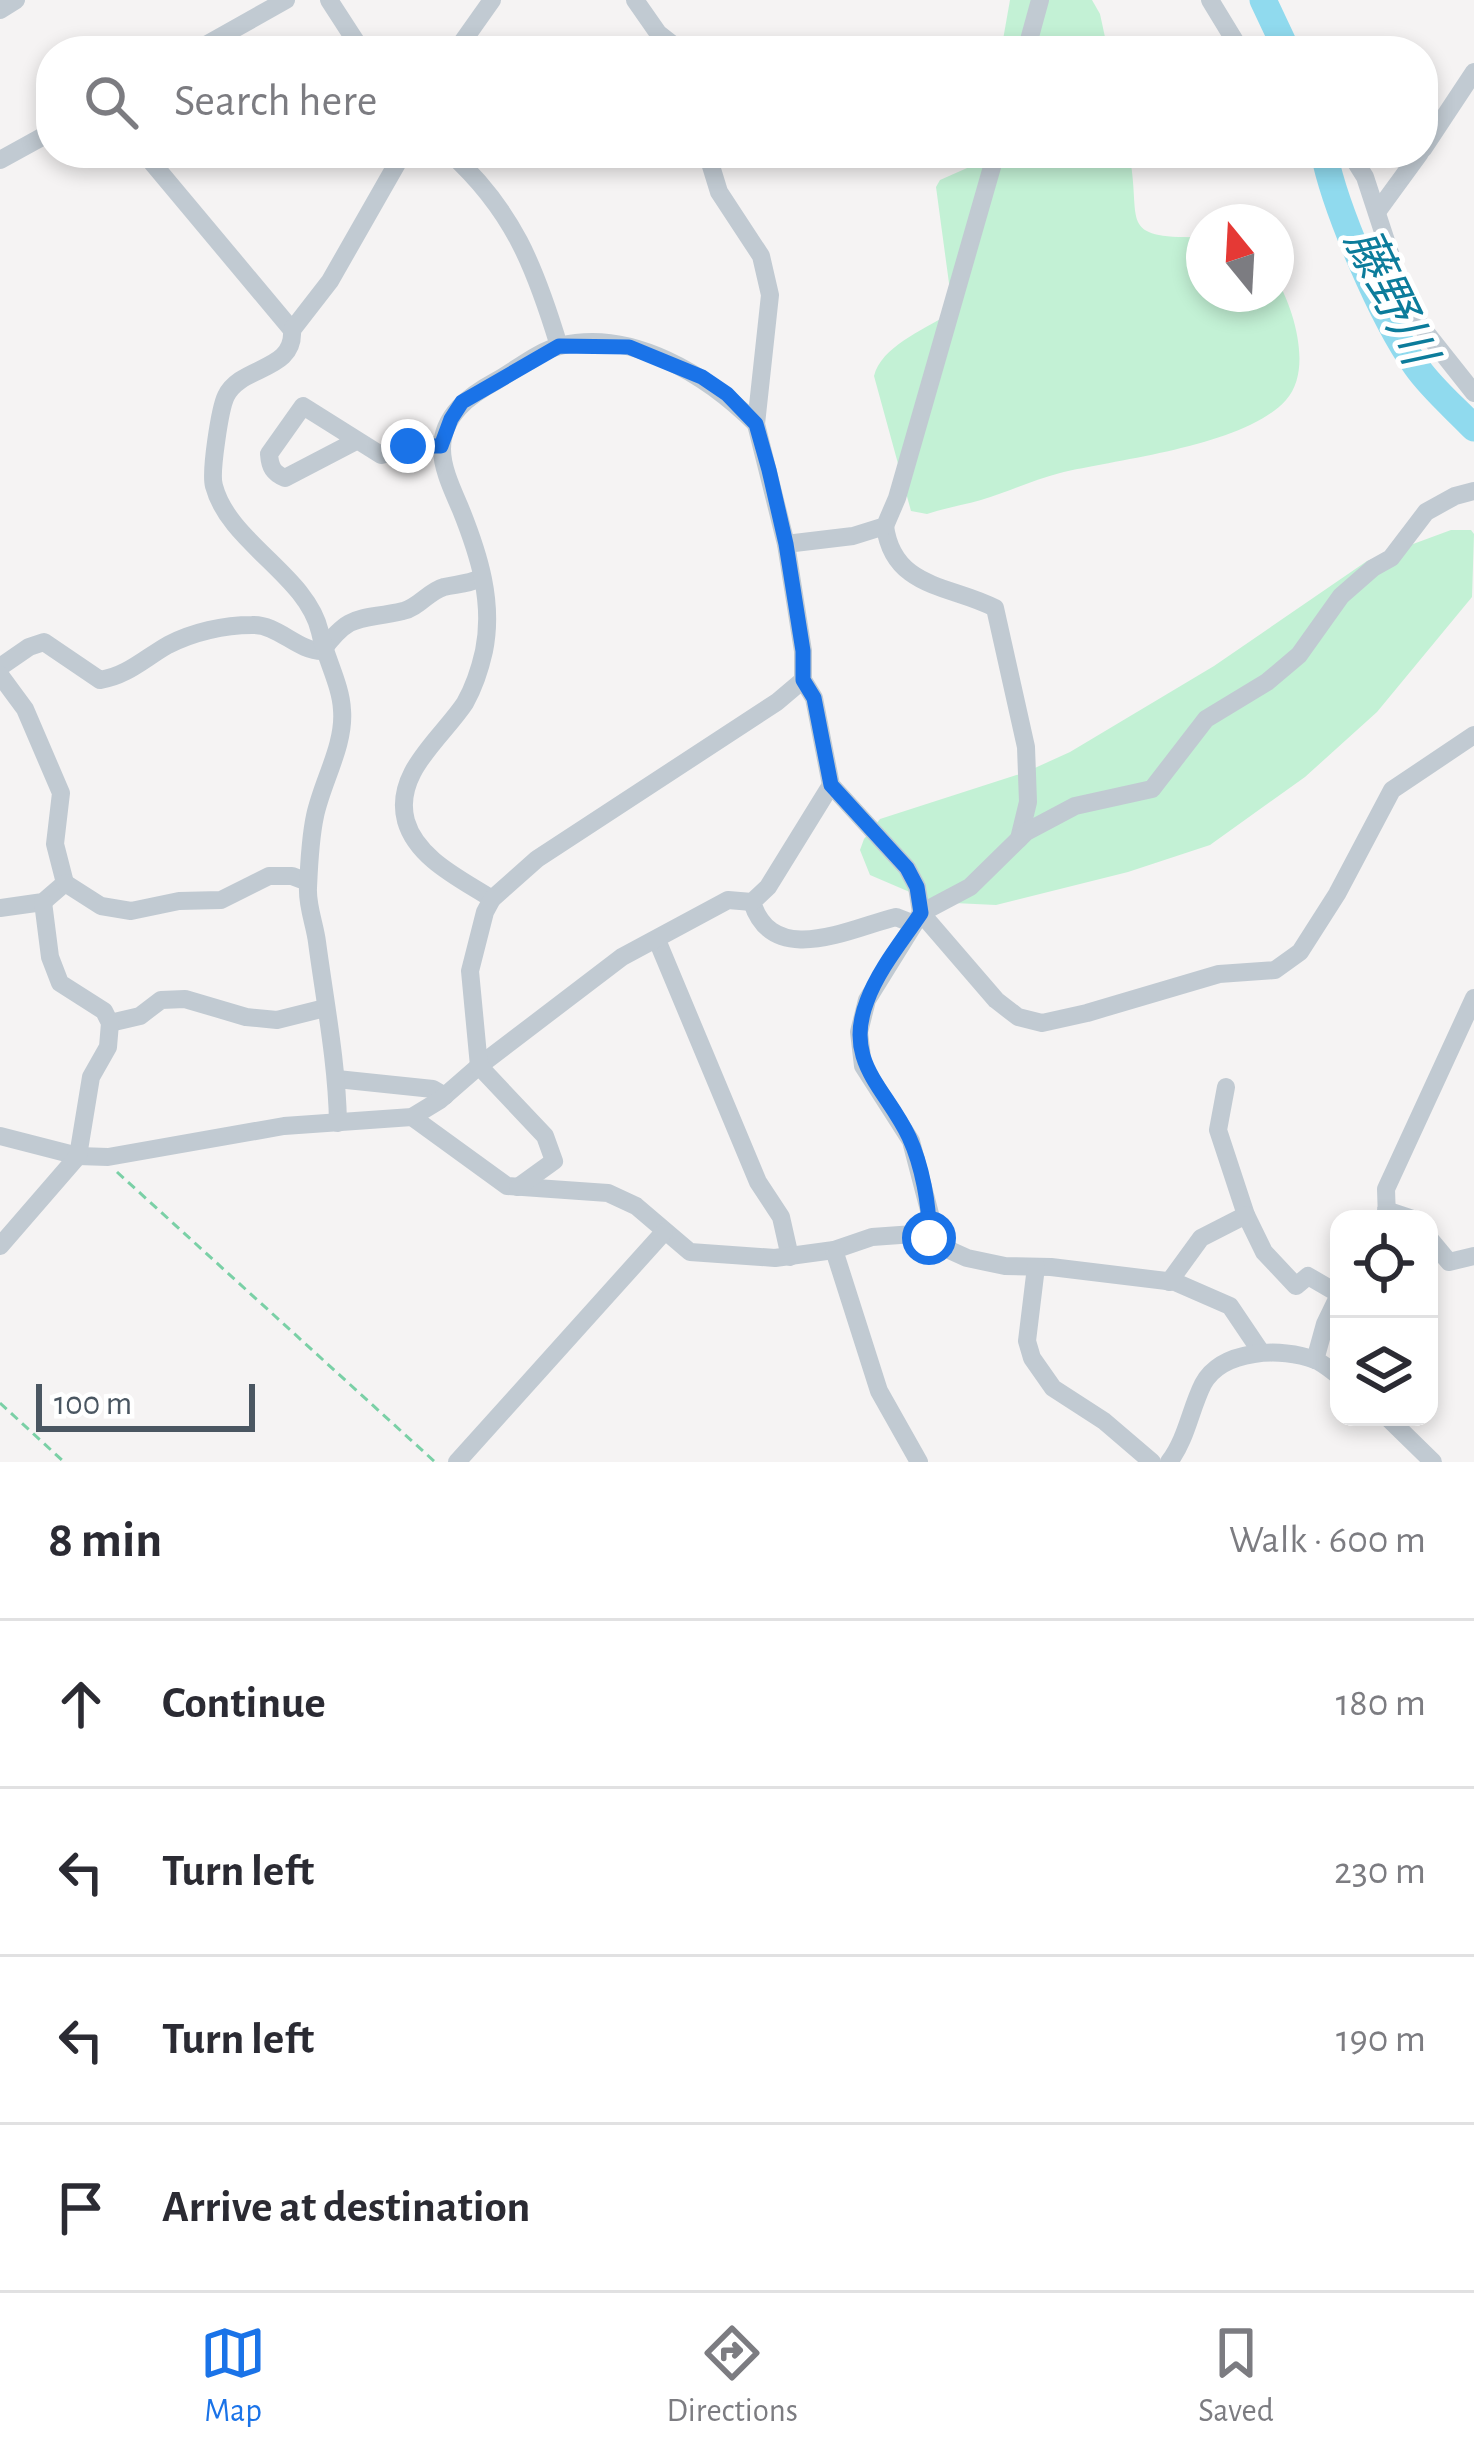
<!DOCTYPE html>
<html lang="en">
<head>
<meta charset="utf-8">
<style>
  body { margin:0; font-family:"Alegreya Sans","Noto Sans JP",sans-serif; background:#f7f7f7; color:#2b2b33 }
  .controls { position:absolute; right:36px; bottom:36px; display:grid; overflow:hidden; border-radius:24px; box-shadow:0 6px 18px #0003 }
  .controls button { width:108px; height:108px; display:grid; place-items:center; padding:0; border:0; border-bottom:3px solid #e1e1e2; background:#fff; color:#2b2b33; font:60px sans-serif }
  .compass { position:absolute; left:1186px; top:204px; width:108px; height:108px; border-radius:50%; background:#fff; box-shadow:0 6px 18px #0003; rotate:342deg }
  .scale { position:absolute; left:36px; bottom:30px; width:219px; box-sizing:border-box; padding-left:12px; border:6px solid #4a5661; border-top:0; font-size:33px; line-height:42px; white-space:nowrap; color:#4a5661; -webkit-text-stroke:9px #fff; paint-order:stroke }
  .stop { position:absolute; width:36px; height:36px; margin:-27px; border:9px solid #1a73e8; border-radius:50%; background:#fff }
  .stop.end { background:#1a73e8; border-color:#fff; box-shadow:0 3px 12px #0008 }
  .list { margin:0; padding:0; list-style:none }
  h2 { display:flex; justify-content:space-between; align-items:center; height:156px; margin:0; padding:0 48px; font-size:51px }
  h2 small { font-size:39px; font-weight:400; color:#7c7c81 }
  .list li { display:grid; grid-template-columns:78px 1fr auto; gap:36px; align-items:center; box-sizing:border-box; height:168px; padding:0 48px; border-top:3px solid #e1e1e2 }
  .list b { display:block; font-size:45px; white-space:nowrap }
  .list em { font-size:39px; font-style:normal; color:#7c7c81 }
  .icon { flex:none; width:66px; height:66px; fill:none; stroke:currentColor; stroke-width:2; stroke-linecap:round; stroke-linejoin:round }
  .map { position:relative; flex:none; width:1474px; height:1462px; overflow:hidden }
  .search { position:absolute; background:#fff; box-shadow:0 6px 18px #0003; left:36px; right:36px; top:36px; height:132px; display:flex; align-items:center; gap:30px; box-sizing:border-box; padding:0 42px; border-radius:48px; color:#7c7c81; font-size:45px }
  .sheet { height:828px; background:#fff }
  nav { display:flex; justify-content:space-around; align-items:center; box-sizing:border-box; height:168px; border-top:3px solid #e1e1e2; background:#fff; font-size:33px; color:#7c7c81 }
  nav a { display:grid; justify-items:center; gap:6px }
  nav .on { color:#1a73e8 }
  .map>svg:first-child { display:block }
  .green { fill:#c3f1d5 }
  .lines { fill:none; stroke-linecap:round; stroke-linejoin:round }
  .river { stroke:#90daee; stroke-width:27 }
  .path { stroke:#7ad0a6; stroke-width:3; stroke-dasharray:9 6; stroke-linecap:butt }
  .minor { stroke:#c1cad2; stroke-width:18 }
  .route { stroke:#1a73e8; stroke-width:15 }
  .labels { text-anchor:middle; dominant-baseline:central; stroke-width:10; stroke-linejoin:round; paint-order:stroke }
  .water-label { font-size:48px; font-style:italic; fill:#0c7c9b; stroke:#fff }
</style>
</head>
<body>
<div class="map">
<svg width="1474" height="1462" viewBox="0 0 1474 1462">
  <rect width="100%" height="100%" fill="#f5f3f3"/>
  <g class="green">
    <path d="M1010,0H1092L1100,14L1108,51H1001Z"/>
    <path d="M1001,153H1129C1143,222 1114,239 1204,237V294H1276V278C1294,309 1313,370 1286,400C1245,446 1119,459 1060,473C1033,480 1008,492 981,500C963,505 945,508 927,514L911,511L874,376C881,347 923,330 947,315L951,298L936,187L940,180Z"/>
    <path d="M1451,530H1471L1474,534L1472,597L1377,712L1305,777L1210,845L1128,872L996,905L933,902L870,875L860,850L864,839L880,819L1026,772L1070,752L1214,666L1367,561Z"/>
  </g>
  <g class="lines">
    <g class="river">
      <path d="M1263,0L1287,51"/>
      <path d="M1324,153C1335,209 1383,320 1416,366C1432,389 1455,408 1474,428"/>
    </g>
    <g class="path">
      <path d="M117,1172L435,1462"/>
      <path d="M0,1403L64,1462"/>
    </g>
    <g class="minor">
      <path d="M329,0L362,51"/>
      <path d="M635,0L658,33L681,51"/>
      <path d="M1210,0L1241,51"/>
      <path d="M0,10L16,0"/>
      <path d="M195,51L286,0"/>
      <path d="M456,51L492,0"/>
      <path d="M1026,51L1040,0"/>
      <path d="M1423,149L1474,72"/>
      <path d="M144,153L292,330"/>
      <path d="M450,153C513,210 535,267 559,346"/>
      <path d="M707,153L719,192L761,256L770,295L756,424L786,544L803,651V680L814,698L831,785L907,868L917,887L921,913L996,1000L1018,1017L1042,1023L1087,1013L1219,974L1275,970L1300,952L1337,894L1392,790L1474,735"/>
      <path d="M1350,153L1365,177L1409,311L1474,393"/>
      <path d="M0,160L51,132"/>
      <path d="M1377,212L1420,153"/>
      <path d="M356,441L285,478C273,473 270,467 269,454L303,406L381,455L422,444L441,446"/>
      <path d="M885,526C893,589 951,585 995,608L1026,747L1028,802L1019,839"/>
      <path d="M786,544L853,536L885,526L897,498L996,153"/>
      <path d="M322,651C351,611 360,621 403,611C418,608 429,591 444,587C458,584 468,584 481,578"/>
      <path d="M0,667L29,647L44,642L100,680C127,676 145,658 168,645C193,632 224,625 252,625C278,624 297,651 322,651"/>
      <path d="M0,675L25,709L61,793L55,844L65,883L43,902L0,908"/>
      <path d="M65,883L101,906L131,911L179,901L221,900L269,876H292L308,882"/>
      <path d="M492,899C461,879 417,859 406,821C393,773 442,738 465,703C474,687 480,669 484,651C494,602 479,555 461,510C453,491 442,469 442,449C442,415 470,395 496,381C516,370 538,351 560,346C632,328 708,376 756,424"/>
      <path d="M752,902C773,969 851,928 896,917L914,924"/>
      <path d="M657,940L758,1182L781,1217L790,1257"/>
      <path d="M110,1023L140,1016L161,1000L185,999L246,1017L277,1020L325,1008"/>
      <path d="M337,1079L433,1089L445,1096"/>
      <path d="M1226,1087L1218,1130L1246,1215L1264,1252L1296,1286L1308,1276L1339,1294"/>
      <path d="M412,1117L507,1186L608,1193L636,1206L690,1252L775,1258L834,1250L872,1237L914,1234L967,1258L1005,1266L1051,1267L1175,1282L1230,1306L1261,1352"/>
      <path d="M338,1123C337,1063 325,1002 317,942C315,925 307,906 308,888C309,865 310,839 315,816C322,782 345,745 342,710C341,685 325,657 320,632C307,575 229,543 214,486C210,473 220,408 226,396C241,365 295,372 292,330L330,281L403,153"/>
      <path d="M0,1136L78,1156L108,1157L284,1126L412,1117L440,1100L479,1066L622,957L728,900L752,902L768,887L831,785"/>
      <path d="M518,1187L554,1161L545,1136L479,1066L470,971L485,912L492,899L537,859L777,702L803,680"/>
      <path d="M1386,1210L1413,1219"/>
      <path d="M1387,1219L1386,1189L1474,998"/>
      <path d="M929,1238L930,1214L911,1141L863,1066L859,1032L867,1000L921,913L970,887L1026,832L1075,806L1152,789L1206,719L1267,682L1299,655L1341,596L1373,568L1391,558L1426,512L1455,496L1474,491"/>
      <path d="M1429,1238L1449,1262L1474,1256"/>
      <path d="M0,1246L78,1156L91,1077L108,1047L110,1023L104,1011L60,983L50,957L43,902"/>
      <path d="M834,1250L879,1391L919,1462"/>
      <path d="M1036,1267L1027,1341L1032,1358L1053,1388L1104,1421L1152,1462"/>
      <path d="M1169,1282L1201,1238L1246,1215"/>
      <path d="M1315,1360L1325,1324L1339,1295"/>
      <path d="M1387,1417L1433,1462"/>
      <path d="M457,1462L664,1232"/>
      <path d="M1169,1462C1187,1438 1190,1410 1203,1384C1222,1349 1282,1347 1315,1360C1323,1363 1332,1371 1339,1376"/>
    </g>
  </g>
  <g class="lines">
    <path class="route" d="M408,446H441L451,419L462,402L559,346L629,347L702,377L727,394L756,424L769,470L786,544L803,651V680L814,698L831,785L907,868L917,887L921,913C903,940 878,970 867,1001C843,1062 886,1088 909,1137C922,1165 930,1206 929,1238"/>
  </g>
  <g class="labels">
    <g class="water-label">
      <text transform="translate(1389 297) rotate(64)">藤野川</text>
    </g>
  </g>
</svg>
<div class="controls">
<button><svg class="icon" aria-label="locate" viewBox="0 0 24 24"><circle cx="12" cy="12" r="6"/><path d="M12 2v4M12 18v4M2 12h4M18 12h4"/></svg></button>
<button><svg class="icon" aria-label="layers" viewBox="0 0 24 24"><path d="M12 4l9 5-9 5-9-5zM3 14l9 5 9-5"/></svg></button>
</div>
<svg class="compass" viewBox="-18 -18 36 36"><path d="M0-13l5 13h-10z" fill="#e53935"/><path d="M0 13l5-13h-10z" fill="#7c7c81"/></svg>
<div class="scale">100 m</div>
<div class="stop" style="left:929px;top:1238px"></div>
<div class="stop end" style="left:408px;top:446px"></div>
<div class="search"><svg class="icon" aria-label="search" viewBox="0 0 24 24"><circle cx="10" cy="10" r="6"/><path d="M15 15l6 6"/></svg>Search here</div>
</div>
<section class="sheet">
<h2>8 min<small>Walk · 600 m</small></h2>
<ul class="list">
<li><svg class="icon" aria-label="ahead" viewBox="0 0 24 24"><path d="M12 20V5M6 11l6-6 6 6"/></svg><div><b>Continue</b></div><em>180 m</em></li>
<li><svg class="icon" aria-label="left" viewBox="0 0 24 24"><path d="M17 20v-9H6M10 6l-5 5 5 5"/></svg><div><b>Turn left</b></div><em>230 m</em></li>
<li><svg class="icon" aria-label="left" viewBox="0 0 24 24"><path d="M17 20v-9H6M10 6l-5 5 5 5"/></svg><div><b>Turn left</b></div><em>190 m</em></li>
<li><svg class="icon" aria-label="arrive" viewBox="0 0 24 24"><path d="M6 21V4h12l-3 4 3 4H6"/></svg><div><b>Arrive at destination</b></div></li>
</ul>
</section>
<nav>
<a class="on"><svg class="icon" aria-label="map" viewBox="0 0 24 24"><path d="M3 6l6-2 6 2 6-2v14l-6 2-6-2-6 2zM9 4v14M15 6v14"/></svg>Map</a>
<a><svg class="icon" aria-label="directions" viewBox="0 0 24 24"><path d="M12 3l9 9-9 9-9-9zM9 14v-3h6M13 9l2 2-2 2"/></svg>Directions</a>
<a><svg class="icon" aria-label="saved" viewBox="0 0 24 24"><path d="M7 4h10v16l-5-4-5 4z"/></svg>Saved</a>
</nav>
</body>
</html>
